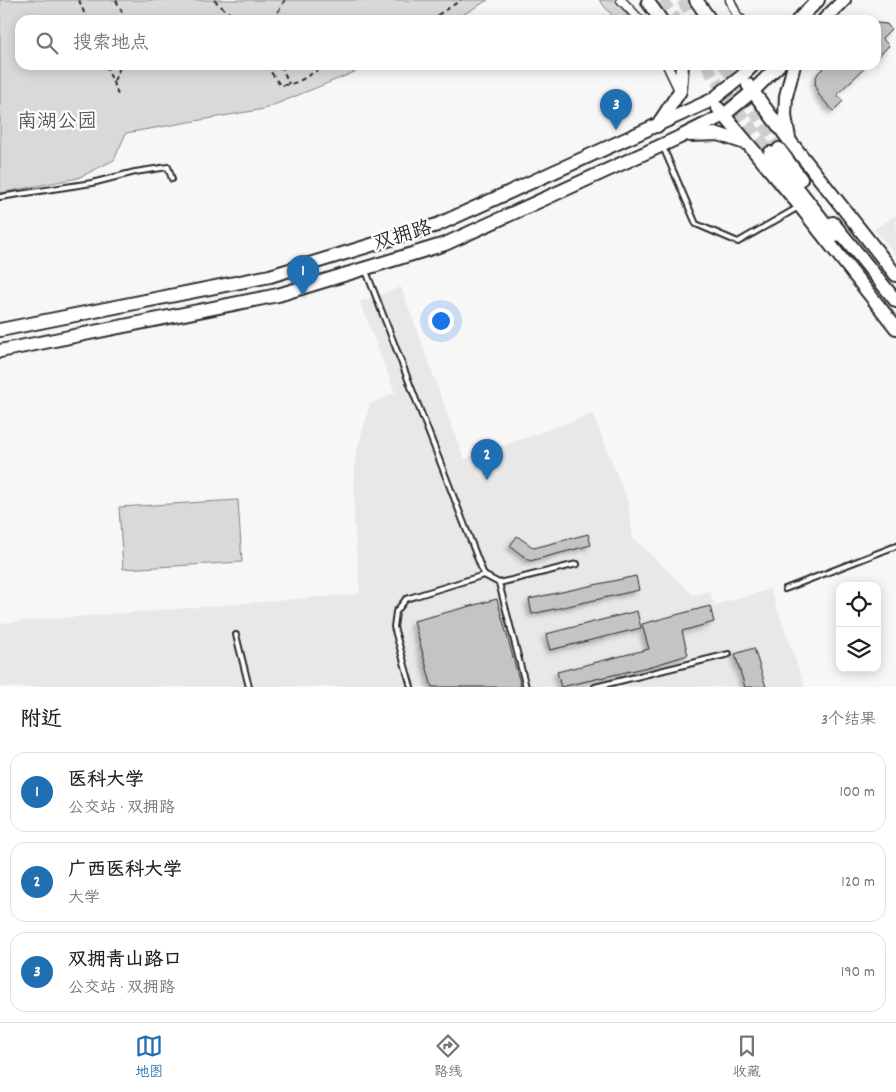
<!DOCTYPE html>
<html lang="zh">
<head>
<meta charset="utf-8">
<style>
  body { margin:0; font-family:Dekko,"LXGW WenKai TC",sans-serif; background:#f6f6f6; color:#222 }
  .controls { position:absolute; right:15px; bottom:15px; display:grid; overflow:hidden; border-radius:10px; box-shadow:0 2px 12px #0003 }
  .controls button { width:45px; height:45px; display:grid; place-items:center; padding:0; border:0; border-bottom:1px solid #e0e0e0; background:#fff; color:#222; font:25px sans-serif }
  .you { position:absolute; left:440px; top:320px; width:18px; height:18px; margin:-12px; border:4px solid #fff; border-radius:50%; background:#1a73e8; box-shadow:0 0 0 8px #1a73e833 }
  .badge { display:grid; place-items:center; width:32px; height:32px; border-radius:50%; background:#1f6fb2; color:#fff; font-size:16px; font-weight:700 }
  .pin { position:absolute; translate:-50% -41px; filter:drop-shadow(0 1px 2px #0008) }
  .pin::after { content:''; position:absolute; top:26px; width:18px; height:15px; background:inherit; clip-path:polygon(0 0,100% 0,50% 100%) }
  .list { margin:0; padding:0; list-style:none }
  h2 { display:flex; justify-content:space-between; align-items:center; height:65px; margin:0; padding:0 20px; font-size:21px }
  h2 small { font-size:16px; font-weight:400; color:#767676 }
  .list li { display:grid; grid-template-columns:32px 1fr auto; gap:15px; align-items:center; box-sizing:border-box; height:80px; margin:0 10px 10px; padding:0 10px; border:1px solid #e0e0e0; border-radius:15px }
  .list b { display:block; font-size:19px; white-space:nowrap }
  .list p { margin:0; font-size:16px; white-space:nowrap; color:#767676 }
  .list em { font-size:16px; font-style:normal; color:#767676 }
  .icon { flex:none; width:28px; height:28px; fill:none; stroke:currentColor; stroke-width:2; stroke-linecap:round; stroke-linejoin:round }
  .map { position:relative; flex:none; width:896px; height:687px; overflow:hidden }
  .search { position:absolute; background:#fff; box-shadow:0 2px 12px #0003; left:15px; right:15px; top:15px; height:55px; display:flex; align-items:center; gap:12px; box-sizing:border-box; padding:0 18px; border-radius:15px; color:#767676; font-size:19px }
  .sheet { height:335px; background:#fff }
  nav { display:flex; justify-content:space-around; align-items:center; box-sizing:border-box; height:70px; border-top:1px solid #e0e0e0; background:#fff; font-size:14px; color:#767676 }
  nav a { display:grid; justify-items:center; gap:2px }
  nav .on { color:#1f6fb2 }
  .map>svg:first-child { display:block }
  .built { fill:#e8e8e8 }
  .green { fill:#d9d9d9; stroke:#828282 }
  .building { fill:#c4c4c4; stroke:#2b2b2b; filter:url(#shadow) }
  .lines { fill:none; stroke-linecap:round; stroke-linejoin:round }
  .primary-tunnel { stroke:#cecece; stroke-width:12; stroke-dasharray:12 6; stroke-linecap:butt }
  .service-casing { stroke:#2b2b2b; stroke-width:8 }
  .minor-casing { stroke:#2b2b2b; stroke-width:11 }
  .primary-casing { stroke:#2b2b2b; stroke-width:16 }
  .path { stroke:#2b2b2b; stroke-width:2; stroke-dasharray:5 4; stroke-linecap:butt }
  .service { stroke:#fff; stroke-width:4 }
  .minor { stroke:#fff; stroke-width:8 }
  .primary { stroke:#fff; stroke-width:12 }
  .labels { text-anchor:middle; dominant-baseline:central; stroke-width:4.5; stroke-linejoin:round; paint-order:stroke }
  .park-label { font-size:20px; fill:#565656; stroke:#fff }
  .street-label { font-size:20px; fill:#2b2b2b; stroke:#fff }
</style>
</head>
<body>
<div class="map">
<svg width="896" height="687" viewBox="0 0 896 687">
  <defs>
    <filter id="shadow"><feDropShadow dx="-3.5" dy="3.5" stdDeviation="2.5" flood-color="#0004"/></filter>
  </defs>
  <rect width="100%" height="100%" fill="#f7f7f7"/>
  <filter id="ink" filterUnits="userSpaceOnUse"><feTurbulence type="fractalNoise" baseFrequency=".02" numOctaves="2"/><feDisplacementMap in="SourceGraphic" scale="10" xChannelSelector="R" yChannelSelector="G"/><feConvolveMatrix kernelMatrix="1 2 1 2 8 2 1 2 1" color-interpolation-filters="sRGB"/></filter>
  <g filter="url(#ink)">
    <g class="built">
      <path d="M896,215V255L874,229Z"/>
      <path d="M401,287L464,459L593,414L628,502L633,538L693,595L709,591L715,605L770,589L805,687H0V623L360,594L354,523L355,458L370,404L395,393L360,302Z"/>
    </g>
    <g class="green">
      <path d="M0,0H488L454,20H20V65H372L264,109L126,133L114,160L78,178L0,193Z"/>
      <path d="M599,0H618L629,19L616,20Z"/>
      <path d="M238,500L242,562L123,569L119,507Z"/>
    </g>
    <g class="building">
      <path d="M876,23L887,24L891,29L882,38L889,46L876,58Z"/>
      <path d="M827,65H868L837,94L843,101L833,111L819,95L816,88L815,80L818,73Z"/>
      <path d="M588,534L591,545L530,561L510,546L517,536L534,548Z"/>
      <path d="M636,576L639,590L532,614L529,599Z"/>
      <path d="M497,599L521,687H432L414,621Z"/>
      <path d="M710,606L714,622L682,631L688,655L652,666L561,687L557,672L649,649L642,624Z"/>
      <path d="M637,611L641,628L550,650L546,634Z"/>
      <path d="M754,648L766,687H745L735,654Z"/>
    </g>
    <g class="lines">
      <g class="primary-tunnel">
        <path d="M662,0L676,20"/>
        <path d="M682,0L695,20"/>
        <path d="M707,65L713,77L770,153"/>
        <path d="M724,65L779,149"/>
      </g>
      <defs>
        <g id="service">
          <path d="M663,147L696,224L738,242L797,208"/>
          <path d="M0,197L92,183L135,172L168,167L172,179"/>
          <path d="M366,271L484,575L499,583L526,687"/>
          <path d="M499,583L577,564"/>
          <path d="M785,589L896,546"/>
          <path d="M236,635L249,687"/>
          <path d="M411,687L394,627L396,612L406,599L484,575"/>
          <path d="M595,687L729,654"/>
        </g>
        <g id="minor">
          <path d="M621,0L640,20"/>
          <path d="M730,0L738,18L742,20"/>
          <path d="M667,65L679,90"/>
        </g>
        <g id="primary">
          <path d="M696,0L710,20"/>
          <path d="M648,2L661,20"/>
          <path d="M798,20L818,0"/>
          <path d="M824,20L844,0"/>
          <path d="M748,85L789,140L896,275"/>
          <path d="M718,108L800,206L896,328"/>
          <path d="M657,126L680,91L682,65"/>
          <path d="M690,135L718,134L745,143"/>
          <path d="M789,138L785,116L786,96L794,65"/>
          <path d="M779,149L801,179"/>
          <path d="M770,153L835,236"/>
          <path d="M833,223L896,301"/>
          <path d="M0,330L270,276L437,225L712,100L741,77L753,65"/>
          <path d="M0,351L278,295L445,244L680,137L724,115L753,91L779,65"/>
        </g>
      </defs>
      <use href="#service" class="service-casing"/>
      <use href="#minor" class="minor-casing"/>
      <use href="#primary" class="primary-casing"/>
      <g class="path">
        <path d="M79,0L87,20"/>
        <path d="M116,0L126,20"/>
        <path d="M214,0L237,20"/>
        <path d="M273,20L285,0"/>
        <path d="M430,20L461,0"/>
        <path d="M106,65L118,95"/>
        <path d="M266,65L280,85C303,85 310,71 329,65"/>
        <path d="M281,65L289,84"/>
        <path d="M114,81L121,65"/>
      </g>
      <use href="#service" class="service"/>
      <use href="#minor" class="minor"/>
      <use href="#primary" class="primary"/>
    </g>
  </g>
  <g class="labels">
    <g class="park-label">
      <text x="57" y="123">南湖公园</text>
    </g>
    <g class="street-label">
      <text transform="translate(403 237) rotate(-17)">双拥路</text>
    </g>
  </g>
</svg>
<div class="controls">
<button><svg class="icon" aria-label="locate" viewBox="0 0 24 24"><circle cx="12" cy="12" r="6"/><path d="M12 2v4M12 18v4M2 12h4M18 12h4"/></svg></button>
<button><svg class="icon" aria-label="layers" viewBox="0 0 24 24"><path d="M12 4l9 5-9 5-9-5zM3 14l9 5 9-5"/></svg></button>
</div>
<div class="you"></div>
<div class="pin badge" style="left:303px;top:296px">1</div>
<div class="pin badge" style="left:487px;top:480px">2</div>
<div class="pin badge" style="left:616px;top:130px">3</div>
<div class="search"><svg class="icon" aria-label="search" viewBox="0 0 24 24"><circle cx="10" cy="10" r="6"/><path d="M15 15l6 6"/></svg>搜索地点</div>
</div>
<section class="sheet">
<h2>附近<small>3个结果</small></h2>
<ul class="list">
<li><span class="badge">1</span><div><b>医科大学</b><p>公交站 · 双拥路</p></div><em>100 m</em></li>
<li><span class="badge">2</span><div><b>广西医科大学</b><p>大学</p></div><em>120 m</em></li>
<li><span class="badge">3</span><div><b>双拥青山路口</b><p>公交站 · 双拥路</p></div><em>190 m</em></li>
</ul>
</section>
<nav>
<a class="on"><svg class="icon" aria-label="map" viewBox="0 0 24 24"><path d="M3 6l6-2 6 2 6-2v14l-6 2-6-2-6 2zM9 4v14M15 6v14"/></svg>地图</a>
<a><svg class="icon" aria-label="directions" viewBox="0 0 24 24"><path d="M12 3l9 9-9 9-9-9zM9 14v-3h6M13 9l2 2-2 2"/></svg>路线</a>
<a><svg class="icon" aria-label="saved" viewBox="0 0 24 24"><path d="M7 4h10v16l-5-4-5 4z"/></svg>收藏</a>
</nav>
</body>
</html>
